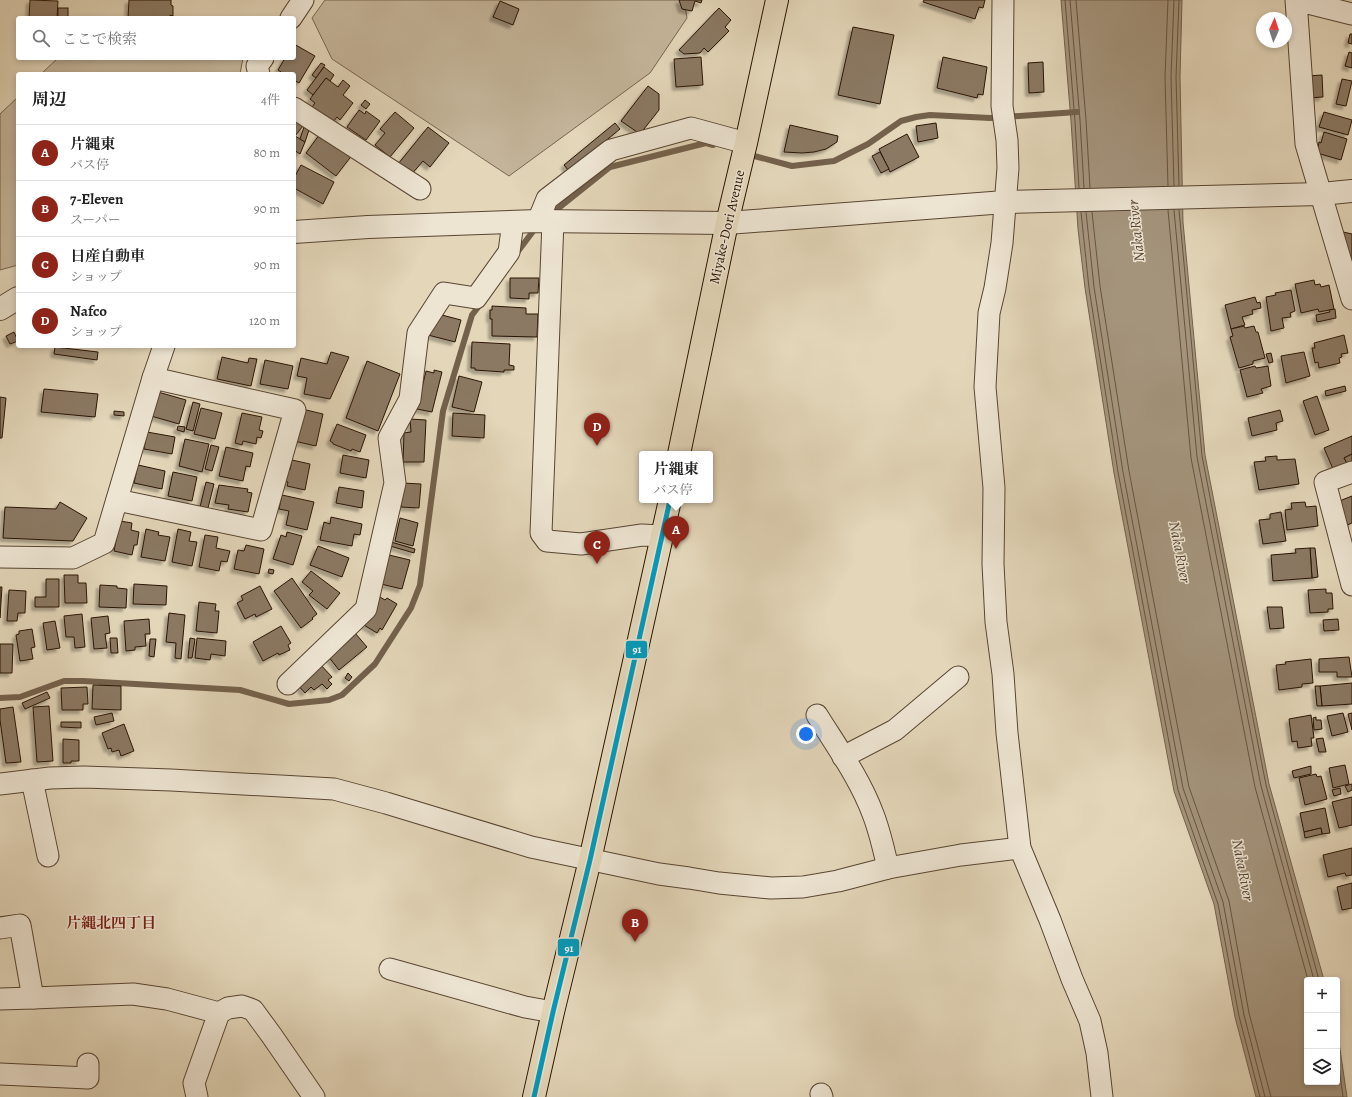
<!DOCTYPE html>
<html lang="ja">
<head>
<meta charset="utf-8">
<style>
  body { margin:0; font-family:Alegreya,"Noto Serif JP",serif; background:#f6f6f6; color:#222 }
  .controls { position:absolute; right:12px; bottom:12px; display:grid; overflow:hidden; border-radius:4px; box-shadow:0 2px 6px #0003 }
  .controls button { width:36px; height:36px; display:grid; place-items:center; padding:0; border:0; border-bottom:1px solid #e0e0e0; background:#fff; color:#222; font:20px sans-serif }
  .compass { position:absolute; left:1256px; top:12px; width:36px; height:36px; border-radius:50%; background:#fff; box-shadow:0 2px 6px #0003; rotate:3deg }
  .you { position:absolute; left:806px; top:734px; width:14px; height:14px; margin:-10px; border:3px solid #fff; border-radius:50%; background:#1a73e8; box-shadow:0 0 0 6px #1a73e833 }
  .badge { display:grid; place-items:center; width:26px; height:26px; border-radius:50%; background:#8f2418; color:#fff; font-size:13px; font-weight:700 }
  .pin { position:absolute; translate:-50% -33px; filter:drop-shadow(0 1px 2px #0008) }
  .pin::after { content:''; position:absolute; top:21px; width:14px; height:12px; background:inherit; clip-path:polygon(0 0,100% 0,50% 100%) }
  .popup { position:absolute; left:639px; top:451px; width:74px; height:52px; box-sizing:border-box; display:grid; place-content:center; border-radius:4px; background:#fff; filter:drop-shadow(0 1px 3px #0005); font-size:13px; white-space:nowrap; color:#767676 }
  .popup b { font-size:15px; color:#222 }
  .popup::after { content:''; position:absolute; left:50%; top:100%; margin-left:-8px; border:8px solid transparent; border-top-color:#fff }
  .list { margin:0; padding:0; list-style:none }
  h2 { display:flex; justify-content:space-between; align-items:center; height:52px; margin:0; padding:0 16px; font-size:17px }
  h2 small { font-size:13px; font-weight:400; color:#767676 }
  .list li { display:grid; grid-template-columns:26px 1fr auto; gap:12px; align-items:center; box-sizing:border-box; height:56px; padding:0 16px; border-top:1px solid #e0e0e0 }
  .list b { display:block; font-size:15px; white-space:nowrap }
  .list p { margin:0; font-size:13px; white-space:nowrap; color:#767676 }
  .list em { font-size:13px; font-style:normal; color:#767676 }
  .icon { flex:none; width:22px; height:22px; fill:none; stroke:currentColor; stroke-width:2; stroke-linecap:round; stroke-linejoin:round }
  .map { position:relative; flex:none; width:1352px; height:1097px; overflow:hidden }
  .search { position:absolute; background:#fff; box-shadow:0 2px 6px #0003; left:16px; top:16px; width:280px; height:44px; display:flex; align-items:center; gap:10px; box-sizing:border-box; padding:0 14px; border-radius:4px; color:#767676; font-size:15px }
  .panel { position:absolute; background:#fff; box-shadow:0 2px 6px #0003; left:16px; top:72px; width:280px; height:276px; border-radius:4px }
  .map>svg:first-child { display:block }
  .green { fill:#c4b59a; stroke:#786550 }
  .water { fill:#a4947c; stroke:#74614c }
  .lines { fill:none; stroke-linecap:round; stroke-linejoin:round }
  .shore { stroke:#685440; stroke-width:1 }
  .stream { stroke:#74614c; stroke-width:6 }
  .building { fill:#8b7963; stroke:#2b1505; filter:url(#shadow) }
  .minor-casing { stroke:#594532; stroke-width:23 }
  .tertiary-casing { stroke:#594532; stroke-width:24 }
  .trunk-casing { stroke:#2b1505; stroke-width:24 }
  .minor { stroke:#ede4d2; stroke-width:21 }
  .tertiary { stroke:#ede4d2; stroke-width:22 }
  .trunk { stroke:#e3d6b9; stroke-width:22 }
  .bus-1-casing { stroke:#ede4d2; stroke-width:8 }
  .bus-1 { stroke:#049aba; stroke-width:5 }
  .labels { text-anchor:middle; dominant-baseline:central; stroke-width:3; stroke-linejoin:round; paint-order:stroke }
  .street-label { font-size:14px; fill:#2b1505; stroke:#ede4d2 }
  .water-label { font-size:15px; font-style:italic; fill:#5b4835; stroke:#ede4d2 }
  .neighbourhood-label { font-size:15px; font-weight:bold; fill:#7a1f14; stroke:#ede4d2 }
  .line-badge { stroke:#ede4d2; stroke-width:1.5 }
  .badge-label { font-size:11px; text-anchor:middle; font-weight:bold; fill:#fff }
</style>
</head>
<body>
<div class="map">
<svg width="1352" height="1097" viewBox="0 0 1352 1097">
  <defs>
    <filter id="shadow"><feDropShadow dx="-3.5" dy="3.5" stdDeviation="1" flood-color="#0004"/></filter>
  </defs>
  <rect width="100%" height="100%" fill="#e3d6b9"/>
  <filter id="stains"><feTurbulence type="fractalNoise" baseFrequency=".005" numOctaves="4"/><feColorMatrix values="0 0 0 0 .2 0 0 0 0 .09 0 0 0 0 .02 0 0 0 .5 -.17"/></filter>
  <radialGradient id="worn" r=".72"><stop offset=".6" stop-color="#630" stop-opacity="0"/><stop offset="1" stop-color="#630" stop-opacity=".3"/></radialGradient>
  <g class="green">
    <path d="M325,0H684L687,18L650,73L509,176L332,59L312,18Z"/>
    <path d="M58,58H243L240,74H41Z"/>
    <path d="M18,97V265L0,270V114Z"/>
  </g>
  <path class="water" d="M1061,0H1182L1180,77L1183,222L1205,455L1269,784L1324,980H1307V1082H1337V1029L1347,1097H1256L1235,1017L1214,904L1174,791L1114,473L1085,288L1078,229L1071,121Z"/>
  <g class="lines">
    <g class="shore">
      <path d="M1065,0L1075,121L1079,188"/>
      <path d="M1070,0L1080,120L1084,188"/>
      <path d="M1076,0L1086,120L1090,188"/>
      <path d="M1168,0L1165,77L1168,186"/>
      <path d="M1174,0L1171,77L1174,186"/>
      <path d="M1179,186L1176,77L1179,0"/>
      <path d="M1168,210L1191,458L1255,787L1308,980"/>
      <path d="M1174,210L1197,457L1261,786L1314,980"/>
      <path d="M1179,210L1202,456L1266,785L1319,980"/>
      <path d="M1081,212L1089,288L1118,472L1178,790L1218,904L1239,1016L1260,1097"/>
      <path d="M1086,212L1094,287L1123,472L1183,788L1223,902L1244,1015L1265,1097"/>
      <path d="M1092,212L1100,286L1129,471L1189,787L1229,901L1249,1013L1271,1097"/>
      <path d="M1337,1052L1343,1097"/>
    </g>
    <g class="stream">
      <path d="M747,154L792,166L834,161L868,144L901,121L916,117L930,115L990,118L1077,112"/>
      <path d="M550,215L610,167L706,143L713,145"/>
      <path d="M516,254L537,226"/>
      <path d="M0,698L20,697L64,681H83L240,690L289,704L329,700L342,695L375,664L411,608L420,585L443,411L472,315L482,302"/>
    </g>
  </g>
  <g class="building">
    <path d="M30,0L58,1L57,18H29Z"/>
    <path d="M129,0H171V5L173,6V16L170,15V18H128Z"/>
    <path d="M679,0H702L701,3L695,1L692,11L682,9Z"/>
    <path d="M924,0H985L983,8L979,7L975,19L923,2Z"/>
    <path d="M500,1L519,9L513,25L493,17Z"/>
    <rect x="58" y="8" width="10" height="10"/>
    <path d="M719,8L731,20L725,27L729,31L708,52L704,48L700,53L684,54L679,50Z"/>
    <path d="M853,27L894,35L880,104L838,95Z"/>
    <path d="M1350,34H1352V44L1348,43Z"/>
    <path d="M294,44L315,56L299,83L294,80V74H284L278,70L285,58H294Z"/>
    <path d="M1349,52L1352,53V68L1345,66Z"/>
    <path d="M701,57L703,85L676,87L674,59Z"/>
    <path d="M943,57L987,67L983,95L978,94L977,98L937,88Z"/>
    <path d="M1043,62L1044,92L1029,93L1028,63Z"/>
    <path d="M321,63L325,65L316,78L312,75Z"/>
    <path d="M324,67L334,75L330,81L326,78L313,95L307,90Z"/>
    <path d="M1322,75L1323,97L1308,98L1307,76Z"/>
    <path d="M326,78L338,87L343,80L350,86L343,95L353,103L340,120L337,117L332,123L312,107L315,103L310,99Z"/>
    <path d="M1342,79L1352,81L1346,106L1336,104Z"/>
    <path d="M648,86L659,94V110L640,134L621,121Z"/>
    <path d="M365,100L370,104L366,109L361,105Z"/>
    <path d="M359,110L365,114L366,111L380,121L366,140L347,127Z"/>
    <path d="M395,112L414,128L390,157L375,145L385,133L380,129Z"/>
    <path d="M1324,112L1352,120L1348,135L1319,127Z"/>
    <path d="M294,120L303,126L295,136L305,142L300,154L294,150Z"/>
    <path d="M615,123L620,129L569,171L564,165Z"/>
    <path d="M936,123L938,138L918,142L916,126Z"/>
    <path d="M790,125L838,136L837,142L826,149L814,152L802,153L784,152Z"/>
    <path d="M304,127L309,130L305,142L300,139Z"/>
    <path d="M428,127L449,143L430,167L423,161L411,175L398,164Z"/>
    <path d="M322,131L353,154L336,176L306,153Z"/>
    <path d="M1324,132L1347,139L1341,160L1317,153L1319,142L1321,143Z"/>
    <path d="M907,134L919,157L890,172L879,149Z"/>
    <path d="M880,152L889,169L881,173L872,156Z"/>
    <path d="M301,165L334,182L323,204L294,188V178Z"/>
    <path d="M1343,232L1352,234V264Z"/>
    <path d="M510,278H539L538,293H529V299L510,298Z"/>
    <path d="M1314,280L1315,285L1320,284L1321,287L1329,285L1334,309L1319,312L1318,309L1301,313L1295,284Z"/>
    <path d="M1291,290L1295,311L1290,313L1291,317L1282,318L1284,328L1271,331L1266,297L1276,295L1275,293Z"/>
    <path d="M1255,297L1257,303L1260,302L1261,308L1252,310L1253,314L1242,317L1245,325L1231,329L1225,305Z"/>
    <path d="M492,306L526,308V314H538L537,337L492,336V319H490V310H492Z"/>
    <path d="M1335,309L1336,318L1317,322L1316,315L1330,312L1329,310Z"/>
    <path d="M438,314L461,320L455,342L428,335Z"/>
    <path d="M1244,326L1245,328L1254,326L1256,332H1258L1265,358L1253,361V364L1239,368L1230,337L1233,336L1231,329Z"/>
    <path d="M14,332L18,341L10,344L6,336Z"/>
    <path d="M1344,335L1348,353L1341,354L1342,357L1339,358L1340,363L1319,368L1318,362L1315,363L1312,348H1315L1314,343Z"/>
    <path d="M472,342L510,344L509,365L514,366V370H504V372L475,370V368H471Z"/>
    <path d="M55,347L98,352L97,360L54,354Z"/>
    <path d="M331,352L349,357L330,399L304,394L307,378L297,376L301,358L327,364Z"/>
    <path d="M1304,352L1310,376L1286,383L1281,356Z"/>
    <path d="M1271,353L1273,362L1269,363L1266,354Z"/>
    <path d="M222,357L248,363L249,358L257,359L251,386L217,379Z"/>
    <path d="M265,360L293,366L288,389L260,384Z"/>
    <path d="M367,361L400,374L378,431L346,418Z"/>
    <path d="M1255,366L1256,368L1268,366L1271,386L1261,389L1263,393L1247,397L1240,370Z"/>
    <path d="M434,370L442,372L432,412L417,409L426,371L434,373Z"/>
    <path d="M459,376L482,382L474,412L452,407Z"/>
    <path d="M1345,386L1346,391L1326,396L1325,391Z"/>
    <path d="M44,389L98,394L95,417L41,412Z"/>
    <path d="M158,392L186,400L179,424L151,416Z"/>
    <path d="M1317,396L1329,430L1315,435L1303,401Z"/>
    <path d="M0,397L6,398L2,438H0Z"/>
    <path d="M193,402L200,404L193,431L186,429Z"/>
    <path d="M201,408L222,413L215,439L194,434Z"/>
    <path d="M302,409L323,414L316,446L294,441Z"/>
    <path d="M1280,410L1283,421L1276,423L1277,430L1252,436L1248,418Z"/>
    <path d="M114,411L124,412V416L114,415Z"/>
    <path d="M242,413L262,417L259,430L263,431L261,438L257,437L256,444L243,441L242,445L235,443Z"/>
    <path d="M453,413L485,415L484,438L452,436Z"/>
    <path d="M410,419L426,420L424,462H403L404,433L411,432Z"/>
    <path d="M337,424L366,435L360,452L352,449L351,451L333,444V443L330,441Z"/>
    <path d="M178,426L185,427L184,432L177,430Z"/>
    <path d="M147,432L175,437L172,454L144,449Z"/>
    <path d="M1352,436V454L1344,458L1347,463L1333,469L1324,448Z"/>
    <path d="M185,439L209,444L202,472L179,466Z"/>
    <path d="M211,445L219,447L212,471L205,469Z"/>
    <path d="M226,447L253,453L250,467L246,466L243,481L219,476Z"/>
    <path d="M1352,454V461L1347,463L1344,458Z"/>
    <path d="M343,455L369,460L366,478L340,473Z"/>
    <path d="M1277,456V460L1295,459L1299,484L1259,490L1254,462L1266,461L1265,457Z"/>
    <path d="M292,460L310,464L305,490L287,486L288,482L285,481L287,469L290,470Z"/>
    <path d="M138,465L165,471L162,489L134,483Z"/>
    <path d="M173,472L197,477L192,501L168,496Z"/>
    <path d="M206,482L214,484L208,508L200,507Z"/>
    <path d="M402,483L421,484L419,508L401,507Z"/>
    <path d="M219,485L248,489L247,492L252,493L248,512L228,509L229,505L215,503Z"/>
    <path d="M339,487L364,491L362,508L336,503Z"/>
    <path d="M282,495L314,502L307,530L286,525L289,511L279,509Z"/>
    <path d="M1352,496V523L1345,526L1337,502Z"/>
    <path d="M60,502L87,518L73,541L3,538L5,507L56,509Z"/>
    <path d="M1305,502L1306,507L1316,506L1318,526L1287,530L1285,510L1292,509L1291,503Z"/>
    <path d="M1281,512L1286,541L1263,544L1259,520L1270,519V514Z"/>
    <path d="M331,517L362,524L360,535L354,534L352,546L320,540L324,522L330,524Z"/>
    <path d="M400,518L418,523L413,546L395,541Z"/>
    <path d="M120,521L132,523L131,530L139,532L137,545H134L132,555L114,551Z"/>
    <path d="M146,529L159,532L158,535L170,537L165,561L141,557Z"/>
    <path d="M178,529L191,532L189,541L197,542L192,566L172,562Z"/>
    <path d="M287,532L302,536L293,565L273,559L281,535L286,537Z"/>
    <path d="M205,535L218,537L216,548L230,551L227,562L221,561L219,571L199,567Z"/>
    <path d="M391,542L415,549L414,553L390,546Z"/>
    <path d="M246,545L264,549L259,574L234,569L238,550L244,551Z"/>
    <path d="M318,546L349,558L342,577L310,565Z"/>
    <path d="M1310,548H1315L1318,577L1312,578Z"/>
    <path d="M1310,548L1312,578L1273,581L1271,555L1296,553L1295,549Z"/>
    <path d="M389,555L410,560L402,589L381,584Z"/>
    <path d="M269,569L274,570L273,574L268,573Z"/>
    <path d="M311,571L340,593L327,609L309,595L313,591L302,582Z"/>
    <path d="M64,575H78V583H86L87,603H65Z"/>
    <path d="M292,578L317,614L312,618L313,619L301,628L274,591Z"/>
    <path d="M46,579H59V607H35V597H46Z"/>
    <path d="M134,584L167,586L166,605L133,604Z"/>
    <path d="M100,585L117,586V588L127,589L126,608L99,607Z"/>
    <path d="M260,586L272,609L256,617L255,614L245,619L237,603L243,600L241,596Z"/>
    <path d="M0,587H2L0,618Z"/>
    <path d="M1326,589V593H1332L1333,609H1328V612L1310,613L1308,590Z"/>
    <path d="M9,590L26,591L25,613H18L17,621H7Z"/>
    <path d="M380,597L385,600L387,598L397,604L382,630L380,628L377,633L364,625Z"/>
    <path d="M199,602L216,604L215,611H219L217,633L196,631Z"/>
    <path d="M1267,607H1282L1284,628L1270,629Z"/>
    <path d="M169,613L185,615L181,659L175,658L176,643L166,642Z"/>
    <path d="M82,614L85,647L75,648L74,637H66L64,616Z"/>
    <path d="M108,616L110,633L105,634L107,648L94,649L91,618Z"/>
    <path d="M149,619L150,634H145L146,646L135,647V650L126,651L124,621Z"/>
    <path d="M1338,619L1339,630L1324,631L1323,620Z"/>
    <path d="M55,621L60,648L47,650L43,623Z"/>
    <path d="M281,626L291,643L288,645L290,650L279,655L278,653L263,661L253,642Z"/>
    <path d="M32,629L35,647L31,648L33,659L20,661L16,635L19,634V631Z"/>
    <path d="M355,633L367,647L339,670L328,656Z"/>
    <path d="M110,638H117L118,653H111Z"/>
    <path d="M190,638L195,639L192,658H188Z"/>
    <path d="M197,638L226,641L225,656L211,654L210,660L195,658Z"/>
    <path d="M150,639H156L154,657L149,656Z"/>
    <path d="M0,644H13L12,673H0Z"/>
    <path d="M1349,657L1352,677H1337V672H1319V659Z"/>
    <path d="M1311,659L1313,683L1302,684V687L1279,690L1276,665L1286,664L1285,662Z"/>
    <path d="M319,663L332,677L328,680L332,684L327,689L322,684L314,690L311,687L305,693L297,684Z"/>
    <path d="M348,673L352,677L349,681L345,678Z"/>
    <path d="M1352,683V704L1322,706L1320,686Z"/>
    <path d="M93,685L121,686V710L92,709Z"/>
    <path d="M1315,686H1320L1322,706H1317Z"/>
    <path d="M87,687L88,704H83V710H62L61,688Z"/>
    <path d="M47,692L50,698L25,709L22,703Z"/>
    <path d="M49,706L53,761L37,762L33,707Z"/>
    <path d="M13,707L21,762L6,763L0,720V709Z"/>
    <path d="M112,713L114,721L96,725L94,717Z"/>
    <path d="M1343,713L1348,732L1332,736L1327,716Z"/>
    <path d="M1352,713V730L1348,714Z"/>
    <path d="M1311,715L1314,738H1311L1312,746L1298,748L1297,741L1292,742L1289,719Z"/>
    <path d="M1316,717V720H1321L1322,729L1314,730L1313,718Z"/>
    <path d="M61,722H81V728L61,727Z"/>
    <path d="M124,724L134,751L121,756L119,750L112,752L111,748L108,749L102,733Z"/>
    <path d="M1323,738L1326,752H1319L1316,739Z"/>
    <path d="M63,739L79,740V761H71V763H63Z"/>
    <path d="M1345,765L1349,784L1333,788L1329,768Z"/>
    <path d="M1311,766V774L1294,778L1292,771Z"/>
    <path d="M1316,774L1317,777L1321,776L1327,799L1305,805L1299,778Z"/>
    <path d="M1352,784V790L1348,792L1345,786Z"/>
    <path d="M1340,788L1341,794L1334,796L1332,790Z"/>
    <path d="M1352,797V825L1339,828L1332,802Z"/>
    <path d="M1325,808L1330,833L1322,834L1321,828L1304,832L1300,813Z"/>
    <path d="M1321,828L1322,834L1305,838L1304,832Z"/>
    <path d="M1352,848V875L1346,876L1345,873L1328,877L1323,855Z"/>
    <path d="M1352,883V908L1342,910L1337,887Z"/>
  </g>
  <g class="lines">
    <defs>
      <g id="minor">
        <path d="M1003,0L1002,106L1007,140L1008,168L1002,243L995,288L989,313L985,387L994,488L993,564L996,622L1003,674L1007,733L1020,848L1050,920L1072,979L1090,1021L1097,1053L1102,1097"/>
        <path d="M1352,14L1296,0L1306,144L1352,299"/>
        <path d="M291,18L303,0"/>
        <path d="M259,74L257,66L263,58"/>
        <path d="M294,108L420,189"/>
        <path d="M538,221L547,199L611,150L691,128L746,143"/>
        <path d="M553,221L541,533L547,541L581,544L642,535L662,536"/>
        <path d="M1352,472L1325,482L1352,585"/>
        <path d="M117,500L261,530L295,410L153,378"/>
        <path d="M0,557L73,558L104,543L153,378L164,346"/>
        <path d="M288,684L366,609L395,483L389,438L410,399L418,333L444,293L476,298L509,252L513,222"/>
        <path d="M817,715C837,747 860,779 873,814C880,832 884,850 888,868"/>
        <path d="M843,757L895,730L958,677"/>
        <path d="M32,780L48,856"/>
        <path d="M0,784L50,778L84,777L171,780L334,789L386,803L531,847L659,874L689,878L719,883L771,888L803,887L838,881L888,868L961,855L1020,848"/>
        <path d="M0,928L20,925L33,998L133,994L167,999L219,1013"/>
        <path d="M390,969L525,1007L553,1012"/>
        <path d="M0,999L33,998"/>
        <path d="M0,1074L88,1078V1064"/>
        <path d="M821,1094L822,1097"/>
        <path d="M197,1097L194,1083L219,1013L228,1008L242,1006L253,1010L272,1036L314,1097"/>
      </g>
      <g id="tertiary">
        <path d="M294,232L368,227L538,221L727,223L1005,202L1321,194L1352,191"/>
        <path d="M0,309L18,298"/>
      </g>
      <g id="trunk">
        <path d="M679,454L727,223L746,143L777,0"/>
        <path d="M534,1097L553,1012L590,860L670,500"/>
      </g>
    </defs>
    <use href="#minor" class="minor-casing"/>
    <use href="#tertiary" class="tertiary-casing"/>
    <use href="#trunk" class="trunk-casing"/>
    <use href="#minor" class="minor"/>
    <use href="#tertiary" class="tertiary"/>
    <use href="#trunk" class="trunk"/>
    <defs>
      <path id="bus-1" d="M534,1097L553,1012L590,860L670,500"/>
    </defs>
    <use href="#bus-1" class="bus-1-casing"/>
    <use href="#bus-1" class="bus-1"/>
  </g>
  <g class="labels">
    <g class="street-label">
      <text transform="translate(727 227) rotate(-77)">Miyake-Dori Avenue</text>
    </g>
    <g class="water-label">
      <text transform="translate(1136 231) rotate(-96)">Naka River</text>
      <text transform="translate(1180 552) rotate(79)">Naka River</text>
      <text transform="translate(1243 870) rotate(79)">Naka River</text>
    </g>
    <g class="neighbourhood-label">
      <text x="111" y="923">片縄北四丁目</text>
    </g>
  </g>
  <g class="line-badge">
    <rect x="625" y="640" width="23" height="19" rx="4" fill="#049aba"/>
    <rect x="557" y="938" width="23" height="19" rx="4" fill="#049aba"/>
  </g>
  <g class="badge-label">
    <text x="637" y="653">91</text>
    <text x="569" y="952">91</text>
  </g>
  <rect width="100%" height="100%" filter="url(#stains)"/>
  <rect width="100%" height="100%" fill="url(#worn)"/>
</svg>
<div class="controls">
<button>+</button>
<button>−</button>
<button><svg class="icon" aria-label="layers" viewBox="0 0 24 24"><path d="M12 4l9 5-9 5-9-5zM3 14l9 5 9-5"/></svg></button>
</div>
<svg class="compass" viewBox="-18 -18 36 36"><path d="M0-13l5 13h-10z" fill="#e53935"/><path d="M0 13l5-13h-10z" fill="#767676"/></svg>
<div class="you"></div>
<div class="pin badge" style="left:676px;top:549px">A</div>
<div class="popup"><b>片縄東</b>バス停</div>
<div class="pin badge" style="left:635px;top:942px">B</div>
<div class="pin badge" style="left:597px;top:564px">C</div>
<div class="pin badge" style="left:597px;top:446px">D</div>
<div class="search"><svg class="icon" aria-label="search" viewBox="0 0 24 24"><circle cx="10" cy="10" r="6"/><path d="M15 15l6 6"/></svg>ここで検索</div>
<section class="panel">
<h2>周辺<small>4件</small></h2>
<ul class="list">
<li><span class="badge">A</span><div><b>片縄東</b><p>バス停</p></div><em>80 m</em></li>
<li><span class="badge">B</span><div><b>7-Eleven</b><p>スーパー</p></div><em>90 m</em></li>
<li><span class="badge">C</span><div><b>日産自動車</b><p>ショップ</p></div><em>90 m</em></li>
<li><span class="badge">D</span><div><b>Nafco</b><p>ショップ</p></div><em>120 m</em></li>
</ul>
</section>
</div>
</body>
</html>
